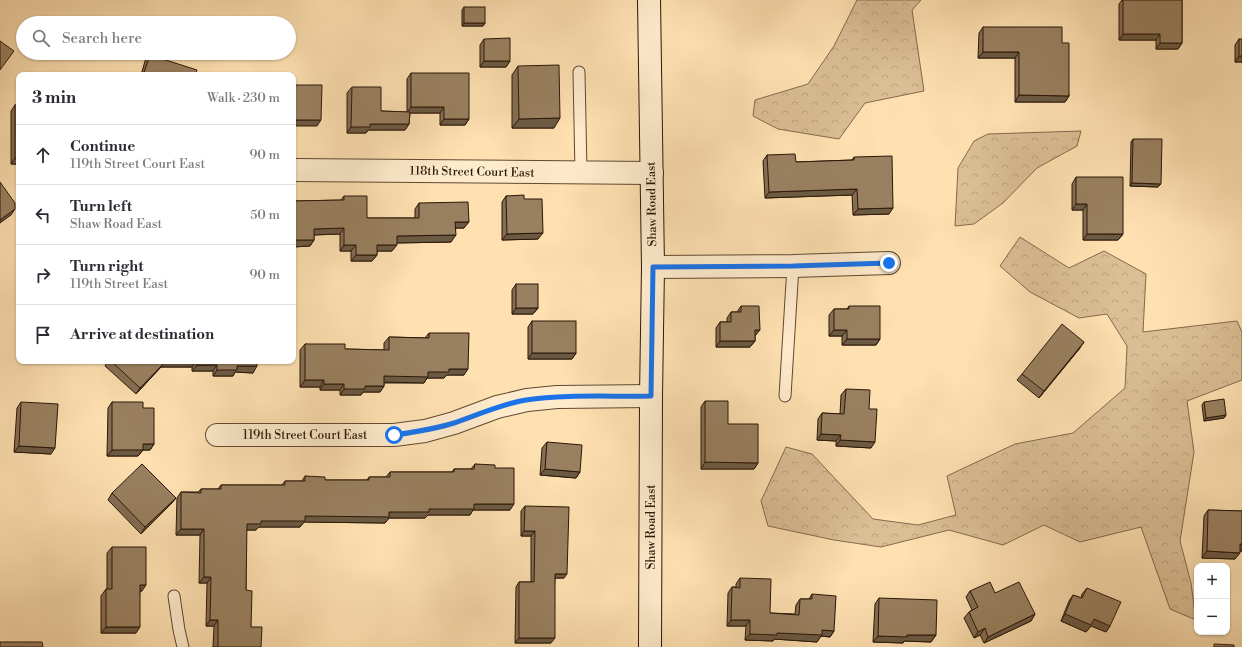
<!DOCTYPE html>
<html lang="en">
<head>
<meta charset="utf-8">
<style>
  body { margin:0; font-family:"Libre Bodoni",serif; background:#f2f2f3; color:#2b2b33 }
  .controls { position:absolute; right:12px; bottom:12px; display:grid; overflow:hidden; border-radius:8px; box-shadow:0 1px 3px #0004 }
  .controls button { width:36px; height:36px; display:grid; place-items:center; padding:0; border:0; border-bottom:1px solid #e1e1e2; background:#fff; color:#2b2b33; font:20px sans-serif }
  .stop { position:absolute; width:12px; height:12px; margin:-9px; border:3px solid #1a73e8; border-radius:50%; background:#fff }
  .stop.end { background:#1a73e8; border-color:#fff; box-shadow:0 1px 4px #0008 }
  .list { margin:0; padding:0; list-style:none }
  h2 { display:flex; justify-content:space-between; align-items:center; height:52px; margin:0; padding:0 16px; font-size:17px }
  h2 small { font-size:13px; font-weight:400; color:#7c7c81 }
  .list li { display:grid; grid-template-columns:26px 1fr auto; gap:12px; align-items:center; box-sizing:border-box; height:60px; padding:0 16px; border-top:1px solid #e1e1e2 }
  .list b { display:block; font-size:15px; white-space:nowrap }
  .list p { margin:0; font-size:13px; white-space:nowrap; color:#7c7c81 }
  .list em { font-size:13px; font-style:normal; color:#7c7c81 }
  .icon { flex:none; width:22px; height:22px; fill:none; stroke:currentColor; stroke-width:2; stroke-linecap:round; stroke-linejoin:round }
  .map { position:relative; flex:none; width:1242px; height:647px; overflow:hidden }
  .search { position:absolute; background:#fff; box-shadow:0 1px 3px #0004; left:16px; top:16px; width:280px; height:44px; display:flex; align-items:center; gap:10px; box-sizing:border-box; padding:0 14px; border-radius:22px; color:#7c7c81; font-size:15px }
  .panel { position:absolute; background:#fff; box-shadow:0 1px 3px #0004; left:16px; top:72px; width:280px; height:292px; border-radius:8px }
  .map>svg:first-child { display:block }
  .forest { fill:url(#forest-crowns); stroke:#826a4e }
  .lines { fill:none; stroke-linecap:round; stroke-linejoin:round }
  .service-casing { stroke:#604932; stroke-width:13 }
  .minor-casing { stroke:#604932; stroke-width:24 }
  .secondary-casing { stroke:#2b1708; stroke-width:24 }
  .service { stroke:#feebcc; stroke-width:11 }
  .minor { stroke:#feebcc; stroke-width:22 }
  .secondary { stroke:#feebcc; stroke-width:22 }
  .wall { fill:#846e53; stroke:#2b1708 }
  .shaded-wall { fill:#6b5a43; stroke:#2b1708 }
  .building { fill:#998060; stroke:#2b1708 }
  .route { stroke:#1a73e8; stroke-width:5 }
  .labels { text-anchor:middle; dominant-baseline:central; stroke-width:3; stroke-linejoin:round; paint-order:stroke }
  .street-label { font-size:12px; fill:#2b1708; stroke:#feebcc }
</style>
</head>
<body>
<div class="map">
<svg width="1242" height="647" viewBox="0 0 1242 647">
  <defs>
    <pattern id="forest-crowns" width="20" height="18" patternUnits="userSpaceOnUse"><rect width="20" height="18" fill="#dabe94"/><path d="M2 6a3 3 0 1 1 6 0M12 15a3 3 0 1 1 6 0" fill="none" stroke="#bba37e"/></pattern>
  </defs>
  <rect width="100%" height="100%" fill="#fee0b1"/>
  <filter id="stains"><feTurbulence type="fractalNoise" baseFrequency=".005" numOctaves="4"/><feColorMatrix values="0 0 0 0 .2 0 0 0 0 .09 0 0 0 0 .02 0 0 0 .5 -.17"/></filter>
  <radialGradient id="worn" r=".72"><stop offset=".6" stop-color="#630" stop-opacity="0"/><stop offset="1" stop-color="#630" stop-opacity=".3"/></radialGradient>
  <g class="forest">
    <path d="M857,0H921L912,10L924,91L865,103L839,139L778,129L753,116L755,100L808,84L834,46Z"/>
    <path d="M1081,131L1077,146L1037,168L1003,203L974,224L955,226L958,168L974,141L988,134Z"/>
    <path d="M1020,237L1069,268L1104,251L1146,274L1143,332L1237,321L1242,332V380L1187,401L1194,452L1180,541L1191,583L1196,620L1170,609L1141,527L1080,542L1044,525L1003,545L949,530L881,547L834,540L768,526L761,501L786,447L812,454L873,519L918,525L956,515L947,476L1015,444L1073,433L1125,388L1127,346L1107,314L1079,318L1030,292L1000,266Z"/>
  </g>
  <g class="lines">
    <defs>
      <g id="service">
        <path d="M579,72L581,173"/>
        <path d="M785,396L793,266"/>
        <path d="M174,596L179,630L183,647"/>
      </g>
      <g id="minor">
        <path d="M293,170L652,173"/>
        <path d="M653,267L793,266L889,263"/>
        <path d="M217,435H394L425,431L454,423L497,407L527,400L557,397L651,396"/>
      </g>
      <path id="secondary" d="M649,0L653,267L651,396L650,647"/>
    </defs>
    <use href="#service" class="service-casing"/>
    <use href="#minor" class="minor-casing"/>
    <use href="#secondary" class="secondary-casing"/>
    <use href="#service" class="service"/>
    <use href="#minor" class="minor"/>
    <use href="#secondary" class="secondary"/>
  </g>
  <g class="wall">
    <path d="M1122,0H1182V43L1178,49H1156V40H1119V4Z"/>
    <path d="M464,7L485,23L483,26H462V10Z"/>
    <path d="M983,27L1062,43L1069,96L1065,102H1015V58H978L979,33Z"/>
    <path d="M484,39L510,61L506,67H480V45Z"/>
    <path d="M1239,39L1242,62H1235V45Z"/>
    <path d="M150,55L195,75H141L145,61Z"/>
    <path d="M518,66L554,128H512V75Z"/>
    <path d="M411,73L469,119L465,125H440V113H410L409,124L405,130H368L366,133H347V93L352,87L381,111L407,112V79Z"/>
    <path d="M15,105H19V164H11V111Z"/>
    <path d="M1133,139L1158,187L1130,186L1131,142Z"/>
    <path d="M767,155L796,162L852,160L854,157L889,214L853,215L852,195L765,198L763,161Z"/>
    <path d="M1076,177L1123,234L1118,240H1083V210H1072V184Z"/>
    <path d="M344,196L367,218H415V209L419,203L464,228H456L451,242L397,243L392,251H377V255L372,261H351V251H340V234L314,235V240L310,246L293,247V201L341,200Z"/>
    <path d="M506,196L524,199L538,239L502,240V202Z"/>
    <path d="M516,284L538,308L533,314H512V290Z"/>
    <path d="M741,306L755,336V341L750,347H716V328L720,322H727V318L731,312H737Z"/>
    <path d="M849,306L880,339L876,345H842V336H829V315L834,309H847Z"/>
    <path d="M532,321L576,353L572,359H528V327Z"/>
    <path d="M429,333L464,375H447L444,378H427L424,383H384V386L380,392H363L361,395H340V390H320V387H300V350L305,344L345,349L384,350V343L389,337L425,338Z"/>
    <path d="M1080,348L1039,398L1017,380L1022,374Z"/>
    <path d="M108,361H257L253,373L235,372L233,376H213V371H192V367H161L136,394L105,366Z"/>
    <path d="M846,389L869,409L871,448L836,446V441L817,440L818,419L822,413L840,414L841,395Z"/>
    <path d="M705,401L728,424L758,463L754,469H701V407Z"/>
    <path d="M21,402L51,454L14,452L17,408Z"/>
    <path d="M112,402L143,408L154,444L150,450H143L138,456H107L108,408Z"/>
    <path d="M1204,402L1226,415L1224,418L1204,421L1202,405Z"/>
    <path d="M547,442L580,472L576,478L540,475L542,448Z"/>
    <path d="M475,464L495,468L510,510H473L470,515H428L425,518H389L385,523L304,522L300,527H259L256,530H246V590L251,627L261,647H213L214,626H206L207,583H199L200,535H176L177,498L181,492H198L201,489H218L221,485H282L285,481H302L305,476L325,480H367L369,477H386L390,472H452L454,469H471Z"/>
    <path d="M112,493L176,498L171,504L141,534L108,500Z"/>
    <path d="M525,506L564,578H555L551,643H515L516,587L519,582H531V536H521V511Z"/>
    <path d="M1208,510L1242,511V551H1240L1235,559L1202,558L1204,516Z"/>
    <path d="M112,547L142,591H140L136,633H101V596L106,589H107V553Z"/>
    <path d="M740,578L770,613L795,614L796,605L800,599H809L812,594L834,631L830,637L821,636L817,642L774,639L773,641L745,640L746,626H727L728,593L732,587H736V584Z"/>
    <path d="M1087,588L1110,626L1106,632L1091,626L1086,632L1061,621L1069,601L1073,595L1081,598L1082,594Z"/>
    <path d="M970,591L995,593L1035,614L1031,621L984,643L980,635L974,638L964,618L969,612L972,610L966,597Z"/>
    <path d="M879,598L936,635L931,642L904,641L903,643L873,642L875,604Z"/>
  </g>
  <g class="shaded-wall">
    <path d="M464,23H485L483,26H462Z"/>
    <path d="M1123,34H1160L1156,40H1119Z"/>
    <path d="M1160,43H1182L1178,49H1156Z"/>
    <path d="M983,52H1019L1015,58H978Z"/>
    <path d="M1239,56H1242V62H1235Z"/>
    <path d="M484,61H510L506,67H480Z"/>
    <path d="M1019,95L1069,96L1065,102H1015Z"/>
    <path d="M411,107H444L440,113H407Z"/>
    <path d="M560,118L554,128H512L519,119Z"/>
    <path d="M444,119H469L465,125H440Z"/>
    <path d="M293,120H321L317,126H293Z"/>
    <path d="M370,124H409L405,130H368L366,133H347L351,127Z"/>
    <path d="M15,158H19V164H11Z"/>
    <path d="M1132,183L1161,184L1158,187L1130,186Z"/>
    <path d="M857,189L852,195L765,198L769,192Z"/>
    <path d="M1076,204H1087L1083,210H1072Z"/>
    <path d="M893,208L889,214L853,215L858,209Z"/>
    <path d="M15,209L11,215L0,223V220Z"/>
    <path d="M455,222H469L464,228H451Z"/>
    <path d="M344,228L340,234L310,235L314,229Z"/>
    <path d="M543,233L538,239L502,240L507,234Z"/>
    <path d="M1087,234H1123L1118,240H1083Z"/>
    <path d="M456,235L451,242L392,243L397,236Z"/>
    <path d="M293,240H314L310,246L293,247Z"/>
    <path d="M344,245H356L351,251H340Z"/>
    <path d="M377,245H397L392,251H372Z"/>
    <path d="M356,255H377L372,261H351Z"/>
    <path d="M516,308H538L533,314H512Z"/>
    <path d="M755,330H760L755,336H750Z"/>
    <path d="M834,330H847L842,336H829Z"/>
    <path d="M847,339H880L876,345H842Z"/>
    <path d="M720,341H755L750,347H716Z"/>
    <path d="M1084,342L1080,348L1039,398L1044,391Z"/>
    <path d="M532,353H576L572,359H528Z"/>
    <path d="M166,361H197L192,367H161L136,394L140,388Z"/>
    <path d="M197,365H217L213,371H192Z"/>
    <path d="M237,366H257L253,373L235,372L233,376H213L217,370Z"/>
    <path d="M449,369H468L464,375H447L444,378H427L424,383L380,382L384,376Z"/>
    <path d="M305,380H324L320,387H300Z"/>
    <path d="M324,384H344L340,390H320Z"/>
    <path d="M365,386H384L380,392H363L361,395H340L344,389Z"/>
    <path d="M1226,415L1224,418L1204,421L1206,418Z"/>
    <path d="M821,434L841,435L836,441L817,440Z"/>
    <path d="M840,440L875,442L871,448L836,446Z"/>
    <path d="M143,444H154L150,450H143L138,456H107L112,450Z"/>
    <path d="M19,446L55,448L51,454L14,452Z"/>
    <path d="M705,462L758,463L754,469H701Z"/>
    <path d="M545,469L580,472L576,478L540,475Z"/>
    <path d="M176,498L171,504L141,534L145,527Z"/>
    <path d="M474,504H514L510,510H473L470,515H428L425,518H389L385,523L304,522L300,527H259L256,530H242L247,524L261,521L305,516L389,512L429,509Z"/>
    <path d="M181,529H204L200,535H176Z"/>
    <path d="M524,531H535L531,536H521Z"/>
    <path d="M1240,544H1242V551H1235Z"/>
    <path d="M1207,551L1240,553L1235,559L1202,558Z"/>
    <path d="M555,574H567L564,578H551Z"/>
    <path d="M204,577H211L207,583H199Z"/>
    <path d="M140,585H146L142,591H136Z"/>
    <path d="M1035,614L1031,621L984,643L988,637Z"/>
    <path d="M1065,614L1094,619L1110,626L1106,632L1091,626L1086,632L1061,621Z"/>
    <path d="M210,620H218L214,626H206Z"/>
    <path d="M731,620H750L746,626H727Z"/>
    <path d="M106,627H140L136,633H101Z"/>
    <path d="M985,628L980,635L974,638L978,632Z"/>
    <path d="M822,630L834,631L830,637L821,636L817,642L774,639L773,641L745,640L750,634L777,633Z"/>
    <path d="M907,635H936L931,642L904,641L903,643L873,642L878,636Z"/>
    <path d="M519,638H555L551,643H515Z"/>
  </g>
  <g class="building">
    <path d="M1123,0H1182V43H1160V34H1123Z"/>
    <rect x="464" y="7" width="21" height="16"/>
    <path d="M983,27H1062V43H1069V96L1019,95V52H983Z"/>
    <path d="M510,38V61H484V39Z"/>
    <rect x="1239" y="39" width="3" height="17"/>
    <path d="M0,41L14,51L0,70Z"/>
    <path d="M150,55L197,70L195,75H143Z"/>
    <path d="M559,65L560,118L519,119L518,66Z"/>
    <path d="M411,73H469V119H444V107H411Z"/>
    <path d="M293,85H322L321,120H293Z"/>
    <path d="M352,87H381V111L410,112L409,124H370V127H351Z"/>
    <rect x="15" y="105" width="4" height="53"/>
    <path d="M1133,139H1162L1161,184L1132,183Z"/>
    <path d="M795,154L796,162L854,160V157L892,156L893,208L858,209L857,189L769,192L767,155Z"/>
    <path d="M1076,177H1123V234H1087V204H1076Z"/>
    <path d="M0,182L15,203V209L0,220Z"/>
    <path d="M524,195V199H542L543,233L507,234L506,196Z"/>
    <path d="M344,196H367V218H419V203L468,202L469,222H455L456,235L397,236V245H377V255H356V245H344V228L314,229V240H293V201L344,200Z"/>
    <rect x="516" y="284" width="22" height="24"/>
    <path d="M741,306H759L760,330H755V341H720V322H731V312H741Z"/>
    <path d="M849,306H880V339H847V330H834V309H849Z"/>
    <rect x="532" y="321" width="44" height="32"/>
    <path d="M1062,324L1084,342L1044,391L1022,374Z"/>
    <path d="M429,333H469L468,369H449V372H428V377L384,376V386H365V389H344V384H324V380H305V344H345V349L389,350V337L429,338Z"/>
    <path d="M111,361H257V366H237V370H217V365H197V361H166L140,388Z"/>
    <path d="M846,389L870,390L869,409H877L875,442L840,440L841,435L821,434L822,413L844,414Z"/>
    <path d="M1224,399L1226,415L1206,418L1204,402Z"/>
    <path d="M705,401H728V424H758V463L705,462Z"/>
    <path d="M21,402L58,404L55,448L19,446Z"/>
    <path d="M112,402H143V408H154V444H143V450H112Z"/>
    <path d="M547,442L582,445L580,472L545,469Z"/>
    <path d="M142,464L176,498L145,527L112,493Z"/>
    <path d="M475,464L495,465V468H514V504H474V509H429V512H389V517L305,516V521H261V524H247L246,590L252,591L251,627H262L261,647H218V620H210L211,577H204V529H181V492L201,493V489H221V485H285V481H305V476L325,477V480H369V477H390V472H454V469H474Z"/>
    <path d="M525,506L569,507L567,574H555V638H519V582H534L535,531H524Z"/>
    <path d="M1208,510L1242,511V544H1240V553L1207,551Z"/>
    <path d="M112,547H146V585H140V627H106V589H112Z"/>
    <path d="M740,578L771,579L770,613L799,615L800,599H812V594L836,596L834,631L822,630V635L777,633V635L750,634V620H731L732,587L740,588Z"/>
    <path d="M990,582L995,593L1019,582L1035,614L988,637L985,628L978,632L969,612L978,607L970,591Z"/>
    <path d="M1087,588L1121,602L1110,626L1094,619L1091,625L1065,614L1073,595L1082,598Z"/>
    <path d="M879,598L937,600L936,635H907V637L878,636Z"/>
    <path d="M0,642H42L43,647H0Z"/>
    <path d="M1214,644L1234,645V647H1214Z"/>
  </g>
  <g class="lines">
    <path class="route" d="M394,435C415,432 435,429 454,423C478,415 501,404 526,400C565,394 612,397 651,396L653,267L793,266L889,263"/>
  </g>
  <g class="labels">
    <g class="street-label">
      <text transform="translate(472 172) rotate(1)">118th Street Court East</text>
      <text transform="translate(652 204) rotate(-91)">Shaw Road East</text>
      <text x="305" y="435">119th Street Court East</text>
      <text transform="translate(651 527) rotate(-90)">Shaw Road East</text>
    </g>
  </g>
  <rect width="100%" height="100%" filter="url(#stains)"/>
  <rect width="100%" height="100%" fill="url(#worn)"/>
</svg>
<div class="controls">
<button>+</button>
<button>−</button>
</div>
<div class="stop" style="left:394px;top:435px"></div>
<div class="stop end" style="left:889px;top:263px"></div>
<div class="search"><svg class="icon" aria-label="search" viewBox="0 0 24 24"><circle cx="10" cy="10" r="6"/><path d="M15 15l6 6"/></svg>Search here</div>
<section class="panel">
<h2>3 min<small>Walk · 230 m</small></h2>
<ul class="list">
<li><svg class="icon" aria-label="ahead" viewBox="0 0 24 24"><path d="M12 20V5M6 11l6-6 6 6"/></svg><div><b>Continue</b><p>119th Street Court East</p></div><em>90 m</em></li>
<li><svg class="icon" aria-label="left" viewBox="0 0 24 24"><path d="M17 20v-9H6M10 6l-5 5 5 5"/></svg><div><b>Turn left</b><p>Shaw Road East</p></div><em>50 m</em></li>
<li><svg class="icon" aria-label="right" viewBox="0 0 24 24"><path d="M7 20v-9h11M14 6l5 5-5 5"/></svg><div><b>Turn right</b><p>119th Street East</p></div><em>90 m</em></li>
<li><svg class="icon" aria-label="arrive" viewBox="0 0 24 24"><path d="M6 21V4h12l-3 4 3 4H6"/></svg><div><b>Arrive at destination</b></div></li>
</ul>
</section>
</div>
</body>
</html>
